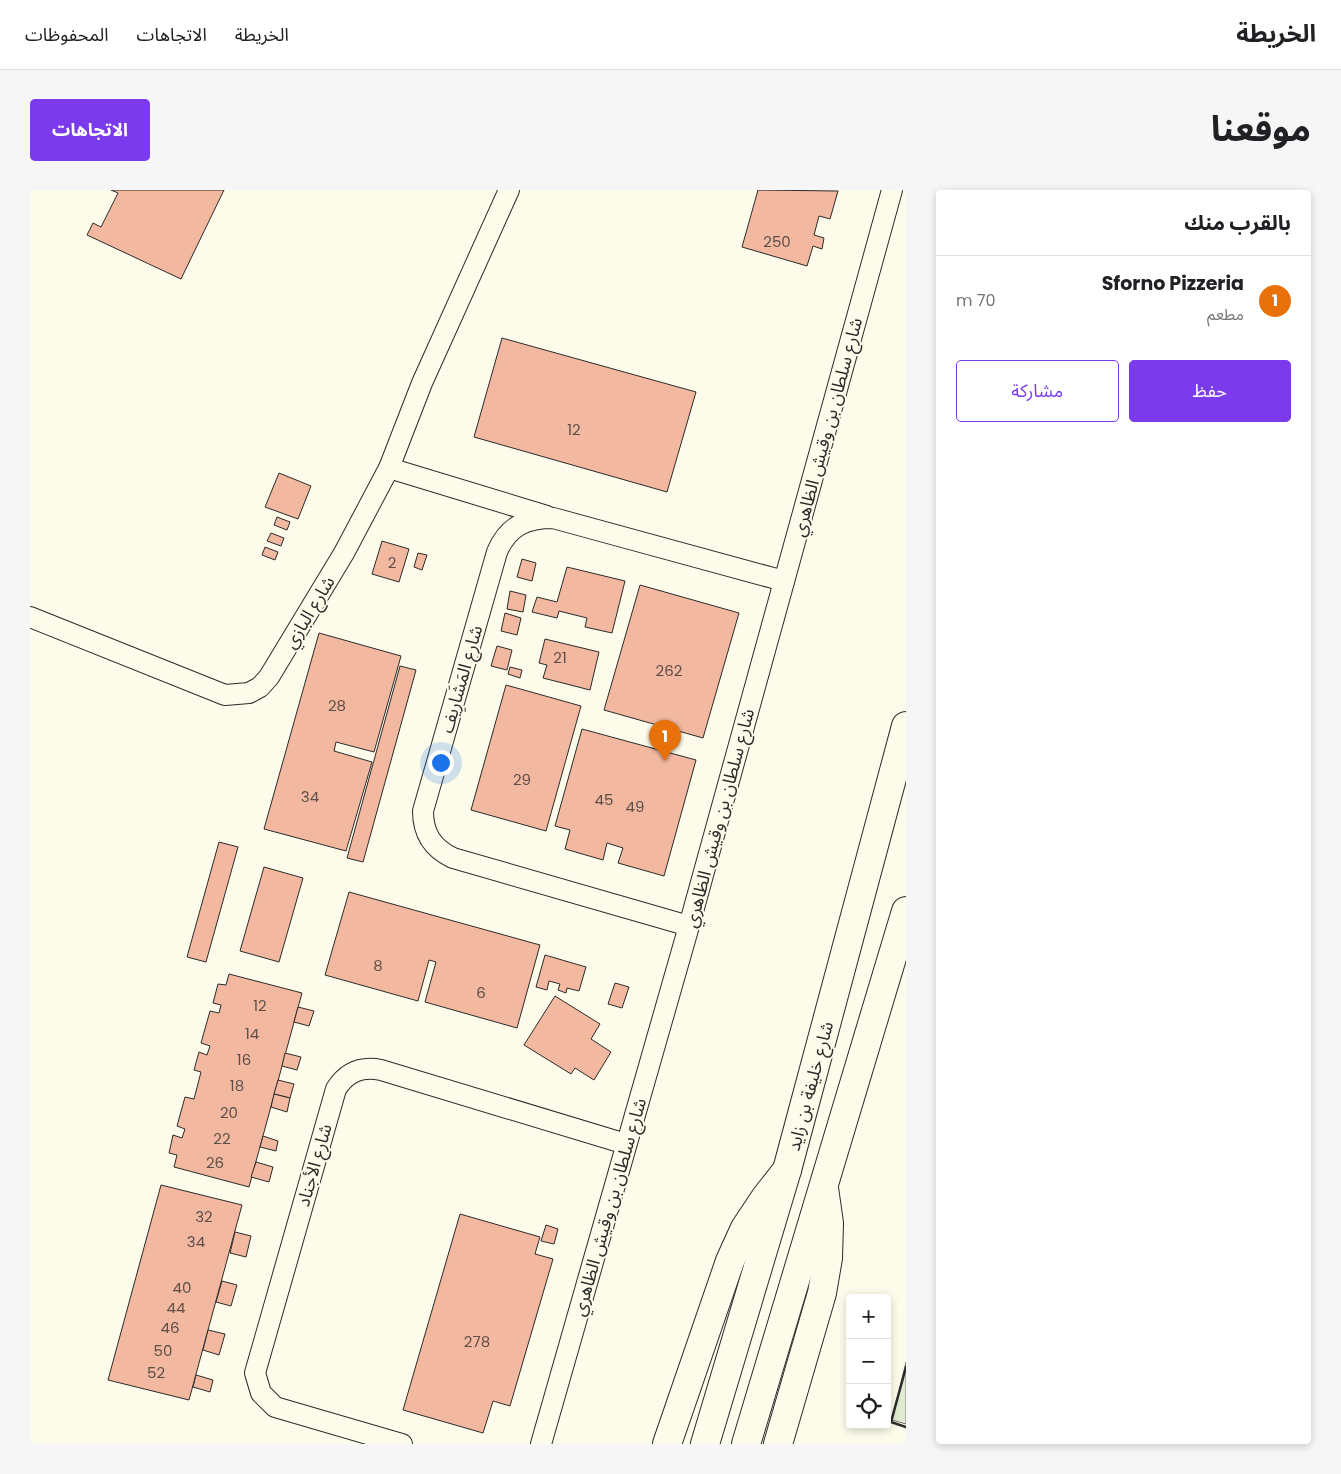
<!DOCTYPE html>
<html lang="ar">
<head>
<meta charset="utf-8">
<style>
  body { margin:0; font-family:Poppins,"Noto Sans Arabic",sans-serif; background:#f6f6f6; color:#202124; direction:rtl }
  .controls { position:absolute; right:15px; bottom:15px; display:grid; overflow:hidden; border-radius:5px; box-shadow:0 2px 8px #0003 }
  .controls button { width:45px; height:45px; display:grid; place-items:center; padding:0; border:0; border-bottom:1px solid #e0e0e0; background:#fff; color:#202124; font:25px sans-serif }
  .you { position:absolute; left:410px; top:572px; width:18px; height:18px; margin:-12px; border:4px solid #fff; border-radius:50%; background:#1a73e8; box-shadow:0 0 0 8px #1a73e833 }
  .badge { display:grid; place-items:center; width:32px; height:32px; border-radius:50%; background:#7c3aed; color:#fff; font-size:16px; font-weight:700 }
  .pin { position:absolute; translate:-50% -41px; filter:drop-shadow(0 1px 2px #0008) }
  .pin::after { content:''; position:absolute; top:26px; width:18px; height:15px; background:inherit; clip-path:polygon(0 0,100% 0,50% 100%) }
  .list { margin:0; padding:0; list-style:none }
  h2 { display:flex; justify-content:space-between; align-items:center; height:65px; margin:0; padding:0 20px; font-size:21px }
  h2 small { font-size:16px; font-weight:400; color:#757577 }
  .list li { display:grid; grid-template-columns:32px 1fr auto; gap:15px; align-items:center; box-sizing:border-box; height:90px; padding:0 20px; border-top:1px solid #e0e0e0 }
  .list b { display:block; font-size:19px; white-space:nowrap }
  .list p { margin:0; font-size:16px; white-space:nowrap; color:#757577 }
  .list em { font-size:16px; font-style:normal; color:#757577 }
  .actions { display:flex; gap:10px; padding:15px 20px }
  .actions a { flex:1; padding:11px 0; border:1px solid #7c3aed; border-radius:5px; text-align:center; font-size:18px; color:#7c3aed }
  .actions .main { background:#7c3aed; color:#fff }
  .icon { flex:none; width:28px; height:28px; fill:none; stroke:currentColor; stroke-width:2; stroke-linecap:round; stroke-linejoin:round }
  .map { position:relative; flex:none; width:876px; height:1254px; overflow:hidden; direction:ltr; border-radius:5px }
  header { display:flex; align-items:center; gap:30px; box-sizing:border-box; height:70px; padding:0 25px; background:#fff; border-bottom:1px solid #e0e0e0 }
  header strong { font-size:24px }
  nav { display:flex; gap:28px; margin-inline-start:auto; font-size:18px }
  .intro { display:flex; align-items:center; justify-content:space-between; box-sizing:border-box; height:120px; padding:0 30px }
  h1 { margin:0; font-size:35px }
  .button { padding:12px 22px; border-radius:5px; background:#7c3aed; color:#fff; font-size:18px; font-weight:700 }
  main { display:flex; gap:30px; padding:0 30px }
  aside { flex:1; background:#fff; border-radius:5px; box-shadow:0 2px 8px #0003 }
  .map>svg:first-child { display:block }
  .green { fill:#deebd1; stroke:#74746e }
  .building { fill:#f2b8a0; stroke:#2b2b2b }
  .lines { fill:none; stroke-linecap:round; stroke-linejoin:round }
  .street-casing { stroke:#2b2b2b; stroke-width:22 }
  .primary-casing { stroke:#2b2b2b; stroke-width:30 }
  .highway-casing { stroke:#2b2b2b; stroke-width:30 }
  .street { stroke:#fdfbea; stroke-width:20 }
  .primary { stroke:#fdfbea; stroke-width:28 }
  .highway { stroke:#fdfbea; stroke-width:28 }
  .wall { stroke:#2b2b2b; stroke-width:2.5 }
  .labels { text-anchor:middle; dominant-baseline:central; stroke-width:4; stroke-linejoin:round; paint-order:stroke }
  .number-label { font-size:15px; fill:#5d4e48 }
  .street-label { font-size:18px; fill:#2b2b2b; stroke:#fdfbea }
</style>
</head>
<body>
<header>
<strong>الخريطة</strong>
<nav><a>الخريطة</a><a>الاتجاهات</a><a>المحفوظات</a></nav>
</header>
<div class="intro"><h1>موقعنا</h1><a class="button">الاتجاهات</a></div>
<main>
<aside>
<h2>بالقرب منك<small></small></h2>
<ul class="list">
<li><span class="badge" style="background:#e8710a">1</span><div><b>Sforno Pizzeria</b><p>مطعم</p></div><em>70 m</em></li>
</ul>
<div class="actions"><a class="main">حفظ</a><a>مشاركة</a></div>
</aside>
<div class="map">
<svg width="876" height="1254" viewBox="0 0 876 1254">
  <rect width="100%" height="100%" fill="#fdfbea"/>
  <path class="green" d="M876,1172V1234L862,1230Z"/>
  <g class="building">
    <path d="M81,0H194L151,89L57,45L63,33L71,37L88,3Z"/>
    <path d="M728,0L808,1L800,29L789,26L784,45L794,48L792,59L783,56L777,76L712,57Z"/>
    <path d="M472,148L666,202L637,302L444,247Z"/>
    <path d="M249,283L281,296L268,329L235,317Z"/>
    <path d="M247,327L260,332L257,340L244,335Z"/>
    <path d="M241,343L254,348L251,356L237,351Z"/>
    <path d="M352,351L379,359L369,392L342,384Z"/>
    <path d="M235,357L248,362L245,370L232,365Z"/>
    <path d="M388,363L397,365L392,380L384,377Z"/>
    <path d="M492,369L506,373L502,391L487,387Z"/>
    <path d="M537,377L595,391L582,443L555,437L557,428L529,421L527,428L502,422L507,407L527,412Z"/>
    <path d="M610,395L709,423L673,548L574,520Z"/>
    <path d="M480,401L496,405L493,422L477,419Z"/>
    <path d="M475,423L491,428L487,445L471,441Z"/>
    <path d="M289,443L371,466L344,562L306,552L304,561L342,572L316,661L234,639Z"/>
    <path d="M515,449L569,462L560,500L513,488L517,475L509,473Z"/>
    <path d="M467,456L482,460L477,480L461,476Z"/>
    <path d="M370,476L386,480L333,672L317,668Z"/>
    <path d="M480,477L492,480L490,488L478,484Z"/>
    <path d="M476,495L551,516L516,641L441,620Z"/>
    <path d="M552,539L666,570L634,686L588,673L593,658L577,653L573,670L535,659L540,640L525,636Z"/>
    <path d="M189,652L208,657L176,772L157,767Z"/>
    <path d="M234,677L273,688L249,772L210,761Z"/>
    <path d="M319,702L510,755L487,838L395,812L406,772L399,770L388,811L295,785Z"/>
    <path d="M515,765L556,777L549,801L537,798L536,803L528,800L530,794L519,791L517,800L506,797Z"/>
    <path d="M199,784L272,803L219,997L144,977L147,965L139,963L143,945L152,948L155,939L147,936L155,907L164,909L171,882L164,880L169,862L177,865L180,856L171,853L180,821L189,823L191,815L183,813L188,794L196,795Z"/>
    <path d="M585,793L599,797L592,818L578,814Z"/>
    <path d="M525,806L570,834L561,849L581,862L564,890L545,878L541,884L494,855Z"/>
    <path d="M268,817L284,821L279,836L264,832Z"/>
    <path d="M255,863L271,867L267,880L252,876Z"/>
    <path d="M248,890L264,894L260,908L244,904Z"/>
    <path d="M244,904L260,908L257,922L241,917Z"/>
    <path d="M233,946L248,951L246,961L230,957Z"/>
    <path d="M226,972L243,977L239,992L221,987Z"/>
    <path d="M131,995L212,1015L159,1210L78,1190Z"/>
    <path d="M430,1024L510,1047L505,1064L523,1069L480,1216L463,1211L453,1243L373,1220Z"/>
    <path d="M516,1035L528,1039L524,1054L511,1051Z"/>
    <path d="M205,1042L221,1046L216,1067L200,1063Z"/>
    <path d="M192,1091L207,1095L201,1116L186,1112Z"/>
    <path d="M178,1140L195,1144L189,1165L173,1160Z"/>
    <path d="M166,1185L183,1190L180,1202L163,1197Z"/>
  </g>
  <g class="lines">
    <defs>
      <g id="street">
        <path d="M359,278L517,326"/>
        <path d="M0,427L195,505L219,503L230,497L239,487L314,363L359,278L392,193L479,0"/>
        <path d="M659,736L423,668C402,658 393,643 393,621L467,362C478,336 496,328 523,328L754,391"/>
        <path d="M372,1254L245,1217L231,1203L225,1183L306,899C317,882 331,876 351,880L596,954"/>
        <path d="M511,1254L659,736L862,0"/>
      </g>
      <g id="primary">
        <path d="M637,1254L700,1071L715,1038L735,1008L757,980"/>
        <path d="M748,1254L792,1103L798,1068L799,1033L794,998"/>
      </g>
      <g id="highway">
        <path d="M675,1254L757,980L876,536"/>
        <path d="M716,1254L876,721"/>
      </g>
    </defs>
    <use href="#street" class="street-casing"/>
    <use href="#primary" class="primary-casing"/>
    <use href="#highway" class="highway-casing"/>
    <use href="#street" class="street"/>
    <use href="#primary" class="primary"/>
    <use href="#highway" class="highway"/>
    <path class="wall" d="M876,1177L861,1232L876,1237"/>
  </g>
  <g class="labels">
    <g class="number-label">
      <text x="747" y="51">250</text>
      <text x="544" y="239">12</text>
      <text x="362" y="372">2</text>
      <text x="530" y="467">21</text>
      <text x="639" y="480">262</text>
      <text x="307" y="515">28</text>
      <text x="492" y="589">29</text>
      <text x="280" y="606">34</text>
      <text x="574" y="609">45</text>
      <text x="605" y="616">49</text>
      <text x="348" y="775">8</text>
      <text x="451" y="802">6</text>
      <text x="230" y="815">12</text>
      <text x="222" y="843">14</text>
      <text x="214" y="869">16</text>
      <text x="207" y="895">18</text>
      <text x="199" y="922">20</text>
      <text x="192" y="948">22</text>
      <text x="185" y="972">26</text>
      <text x="174" y="1026">32</text>
      <text x="166" y="1051">34</text>
      <text x="152" y="1097">40</text>
      <text x="146" y="1117">44</text>
      <text x="140" y="1137">46</text>
      <text x="447" y="1151">278</text>
      <text x="133" y="1160">50</text>
      <text x="126" y="1182">52</text>
    </g>
    <g class="street-label">
      <text transform="translate(797 237) rotate(-75)">شارع سلطان بن وقيش الظاهري</text>
      <text transform="translate(279 422) rotate(-59)">شارع البازي</text>
      <text transform="translate(431 489) rotate(-74)">شارع المَشَارِيف</text>
      <text transform="translate(689 628) rotate(-75)">شارع سلطان بن وقيش الظاهري</text>
      <text transform="translate(780 896) rotate(-75)">شارع خليفة بن زايد</text>
      <text transform="translate(284 975) rotate(-74)">شارع الأجناد</text>
      <text transform="translate(579 1017) rotate(-74)">شارع سلطان بن وقيش الظاهري</text>
    </g>
  </g>
</svg>
<div class="controls">
<button>+</button>
<button>−</button>
<button><svg class="icon" aria-label="locate" viewBox="0 0 24 24"><circle cx="12" cy="12" r="6"/><path d="M12 2v4M12 18v4M2 12h4M18 12h4"/></svg></button>
</div>
<div class="you"></div>
<div class="pin badge" style="left:635px;top:571px;background:#e8710a">1</div>
</div>
</main>
</body>
</html>
